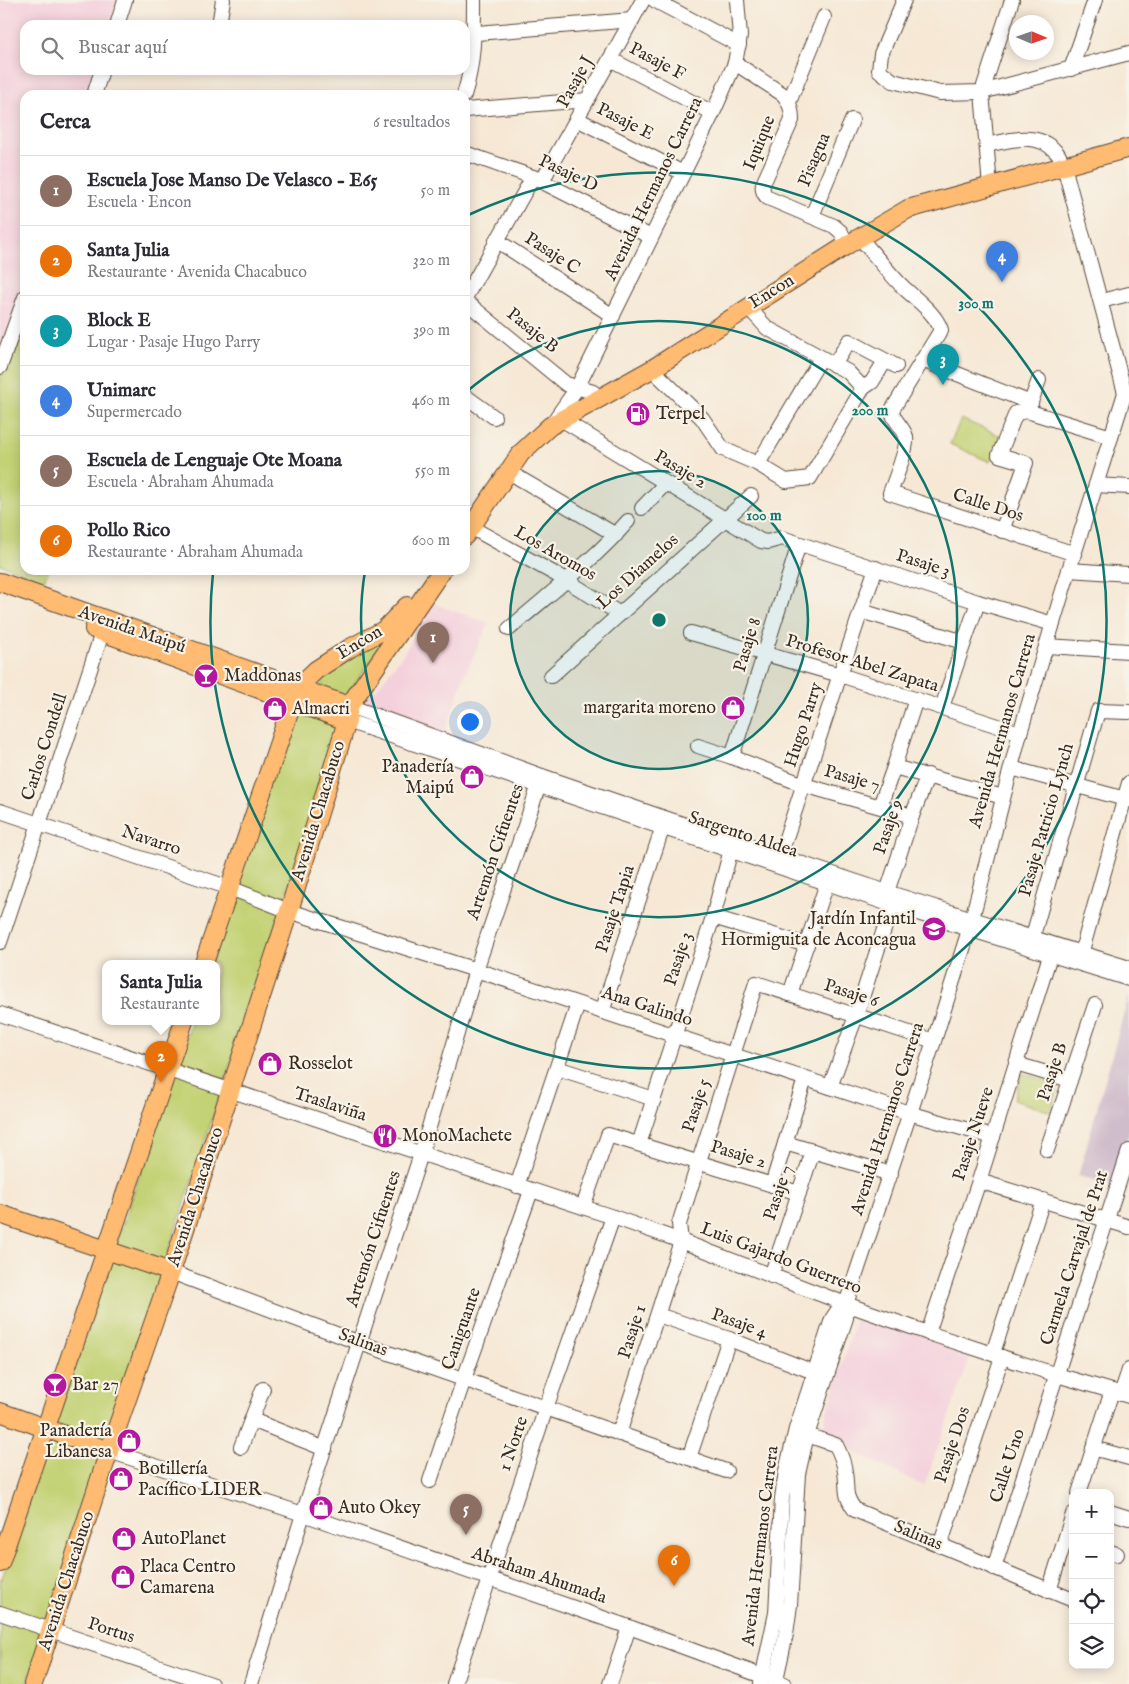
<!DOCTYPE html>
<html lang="es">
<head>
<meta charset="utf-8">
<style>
  body { margin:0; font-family:"IM FELL English",serif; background:#f7f7f7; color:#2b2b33 }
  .controls { position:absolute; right:15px; bottom:15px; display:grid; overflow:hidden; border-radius:10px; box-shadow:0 2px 12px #0003 }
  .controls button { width:45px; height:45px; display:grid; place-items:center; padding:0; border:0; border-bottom:1px solid #e1e1e2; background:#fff; color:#2b2b33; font:25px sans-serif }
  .compass { position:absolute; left:1009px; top:15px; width:45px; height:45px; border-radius:50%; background:#fff; box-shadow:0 2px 12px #0003; rotate:92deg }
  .you { position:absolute; left:469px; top:721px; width:18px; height:18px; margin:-12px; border:4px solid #fff; border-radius:50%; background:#1a73e8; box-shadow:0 0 0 8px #1a73e833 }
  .badge { display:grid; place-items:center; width:32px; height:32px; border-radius:50%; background:#0f766e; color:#fff; font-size:16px; font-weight:700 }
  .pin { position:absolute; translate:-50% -41px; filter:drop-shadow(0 1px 2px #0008) }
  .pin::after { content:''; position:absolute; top:26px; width:18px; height:15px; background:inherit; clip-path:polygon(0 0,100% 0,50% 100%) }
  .popup { position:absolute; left:102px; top:960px; width:118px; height:65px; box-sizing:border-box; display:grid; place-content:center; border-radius:10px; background:#fff; filter:drop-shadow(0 1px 4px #0005); font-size:16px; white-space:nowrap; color:#7c7c81 }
  .popup b { font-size:19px; color:#2b2b33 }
  .popup::after { content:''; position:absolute; left:50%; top:100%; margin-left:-10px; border:10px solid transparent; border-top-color:#fff }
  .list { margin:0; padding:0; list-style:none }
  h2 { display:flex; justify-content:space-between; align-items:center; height:65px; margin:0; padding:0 20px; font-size:21px }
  h2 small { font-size:16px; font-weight:400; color:#7c7c81 }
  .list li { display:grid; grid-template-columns:32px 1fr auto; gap:15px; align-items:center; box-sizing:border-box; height:70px; padding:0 20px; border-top:1px solid #e1e1e2 }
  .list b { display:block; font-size:19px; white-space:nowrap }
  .list p { margin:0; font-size:16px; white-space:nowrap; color:#7c7c81 }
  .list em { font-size:16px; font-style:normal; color:#7c7c81 }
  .icon { flex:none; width:28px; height:28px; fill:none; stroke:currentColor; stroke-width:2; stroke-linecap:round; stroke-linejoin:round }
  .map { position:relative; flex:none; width:1129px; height:1684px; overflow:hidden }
  .search { position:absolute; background:#fff; box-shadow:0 2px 12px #0003; left:20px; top:20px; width:450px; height:55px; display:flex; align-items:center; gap:12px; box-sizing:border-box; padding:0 18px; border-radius:15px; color:#7c7c81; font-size:19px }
  .panel { position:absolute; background:#fff; box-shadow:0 2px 12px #0003; left:20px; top:90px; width:450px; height:485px; border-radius:15px }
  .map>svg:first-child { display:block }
  .built { fill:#f4cfdc }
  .industrial { fill:#d0bdcc }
  .green { fill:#c3d274; stroke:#7f7e49 }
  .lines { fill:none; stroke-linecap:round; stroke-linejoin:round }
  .minor-casing { stroke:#574639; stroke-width:16 }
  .major-casing { stroke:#574639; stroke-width:20 }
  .minor { stroke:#fff; stroke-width:14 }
  .major { stroke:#febb71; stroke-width:18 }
  .ring { fill:none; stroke:#0f766e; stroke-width:2.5 }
  .labels { text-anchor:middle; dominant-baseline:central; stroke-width:4.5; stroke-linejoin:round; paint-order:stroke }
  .street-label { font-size:18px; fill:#3b2a1e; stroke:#f7f3e8 }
  .poi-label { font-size:18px; fill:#3b2a1e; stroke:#f7f3e8; text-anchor:start }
  .centre { fill:#0f766e; stroke:#f7f3e8; stroke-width:2.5 }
  .ring-label { font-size:15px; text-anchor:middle; font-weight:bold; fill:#0f766e; stroke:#f7f3e8; stroke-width:4.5; stroke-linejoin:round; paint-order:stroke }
</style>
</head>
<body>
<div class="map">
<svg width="1129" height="1684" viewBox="0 0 1129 1684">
  <rect width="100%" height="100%" fill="#f7f3e8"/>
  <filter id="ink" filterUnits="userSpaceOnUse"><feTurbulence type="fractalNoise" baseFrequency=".02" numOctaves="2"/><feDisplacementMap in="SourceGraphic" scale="10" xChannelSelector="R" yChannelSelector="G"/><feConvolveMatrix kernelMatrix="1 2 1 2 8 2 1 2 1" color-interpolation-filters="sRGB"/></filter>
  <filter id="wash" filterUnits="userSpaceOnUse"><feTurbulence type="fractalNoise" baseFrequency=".0096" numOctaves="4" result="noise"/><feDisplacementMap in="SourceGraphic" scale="20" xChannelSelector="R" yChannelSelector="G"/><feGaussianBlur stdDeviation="1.12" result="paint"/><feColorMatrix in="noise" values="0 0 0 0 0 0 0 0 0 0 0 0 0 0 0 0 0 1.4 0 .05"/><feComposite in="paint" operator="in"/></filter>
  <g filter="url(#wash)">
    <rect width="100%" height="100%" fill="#f6e8d5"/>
    <g class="built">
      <path d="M0,0H117L109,25H25V70H94L86,95H25V279L16,305L0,300Z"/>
      <path d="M0,301L16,306L0,351Z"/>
      <path d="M434,604L489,623L465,674L443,736L364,704L371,689L376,690L404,653Z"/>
      <path d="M858,1313L972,1352L924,1486L820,1435Z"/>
    </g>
    <path class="industrial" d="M1129,995V1135L1114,1185L1078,1176Z"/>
    <g class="green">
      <path d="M22,331L25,332V570H48L44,581L0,564V371L5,357L11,359Z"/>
      <path d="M961,419L1001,436L990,462L950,444Z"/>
      <path d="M388,636L347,694L339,696L321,688L322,677L325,671Z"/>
      <path d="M293,709L341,726L27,1684H0V1584L192,1021H216V963H211Z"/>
      <path d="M1022,1073L1059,1085L1051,1112L1014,1100Z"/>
    </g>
  </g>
  <g filter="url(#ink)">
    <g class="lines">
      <defs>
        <g id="minor">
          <path d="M654,0L739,45"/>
          <path d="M904,0L881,54L879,70L893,81L940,93L982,92L1129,53"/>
          <path d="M117,25L125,0"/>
          <path d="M219,25L223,0"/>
          <path d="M465,34L632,20"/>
          <path d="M610,59L713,113"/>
          <path d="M735,63L784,95C790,104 792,110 792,120L763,184C762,190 763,194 768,198L834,226L841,232L847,245"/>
          <path d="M1071,69L1095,0"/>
          <path d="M94,95L102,70"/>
          <path d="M464,95C474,64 474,32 474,0"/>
          <path d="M789,102L824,17"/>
          <path d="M465,110L587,100"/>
          <path d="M577,119L683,173"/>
          <path d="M465,153L533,177L651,237"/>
          <path d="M542,181L643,0"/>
          <path d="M990,187L982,92L1012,0"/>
          <path d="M812,216L852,120"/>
          <path d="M860,238C874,254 887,271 902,286C914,298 936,313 941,330L892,410C892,420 904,427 906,437C908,448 894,482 890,493L1075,554"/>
          <path d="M496,240L613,316"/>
          <path d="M465,298L533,177"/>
          <path d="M465,301L566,384L593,392L600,398"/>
          <path d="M1101,301L1129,294"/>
          <path d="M922,360L1031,403"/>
          <path d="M834,365L849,341L896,366"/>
          <path d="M0,367L25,297"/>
          <path d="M652,369L702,418L723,449L758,464L786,481L810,478L863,388L848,372L767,328L748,307"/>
          <path d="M863,388L872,382L885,361"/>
          <path d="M465,396L494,417"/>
          <path d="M1028,410L1039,380"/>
          <path d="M1027,411L1111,437"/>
          <path d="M561,419L761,541L768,542L782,538L978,602L1053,624"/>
          <path d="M551,425L577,388L713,113L735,63L740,36L737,0"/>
          <path d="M758,464L821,358"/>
          <path d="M507,471L616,535"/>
          <path d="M1096,485L1129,487"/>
          <path d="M642,508L665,484"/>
          <path d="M465,524L566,580L620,614"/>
          <path d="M1002,531L1026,463L999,455L1016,413L1027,411"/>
          <path d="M1069,570L1129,574"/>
          <path d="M861,611L964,642"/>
          <path d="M509,629C549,594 593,561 628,521"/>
          <path d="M691,633L840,675L1020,733"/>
          <path d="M1046,646L1129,651"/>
          <path d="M551,676L751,496"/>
          <path d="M349,706L542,776L665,818L896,895L1129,968"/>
          <path d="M942,707L978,602"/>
          <path d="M347,721L892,905L1129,979"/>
          <path d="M698,746L732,757L804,785L912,816"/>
          <path d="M732,757L799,544"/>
          <path d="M894,767L1003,797"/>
          <path d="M1011,768L1129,800"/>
          <path d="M880,806L894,767L916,699"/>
          <path d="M0,811L230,888L289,911L476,970L909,1113L993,1137"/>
          <path d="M777,865L861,611L876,568"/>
          <path d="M887,892L912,816L928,775"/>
          <path d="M713,917L807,945"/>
          <path d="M1032,939L1098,711L1129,712"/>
          <path d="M0,942L105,624"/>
          <path d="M1081,954L1129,783"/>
          <path d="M790,994L827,883"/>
          <path d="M602,1012L665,820"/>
          <path d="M0,1014L613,1217L681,1241L846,1304L928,1333L1057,1375L1129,1396"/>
          <path d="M1016,1064L1070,1080"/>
          <path d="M557,1068L654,1099"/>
          <path d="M830,1087L856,1016L892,905"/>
          <path d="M785,1143L891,1174"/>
          <path d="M639,1144L713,917L733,842"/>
          <path d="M1047,1150L1095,1005"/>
          <path d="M979,1181L1129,1227"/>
          <path d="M772,1185L805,1079"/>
          <path d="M517,1186L578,1004"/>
          <path d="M583,1207L608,1135L799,1193"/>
          <path d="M171,1272L360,1343L726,1471"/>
          <path d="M771,1276L813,1151"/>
          <path d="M658,1315L729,1339L806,1369"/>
          <path d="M928,1333L979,1181L1053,946"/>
          <path d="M993,1353L1043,1200"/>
          <path d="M1121,1394L1129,1370"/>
          <path d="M252,1420L325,1449"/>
          <path d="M619,1434L681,1241L679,1224L756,983L934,1041"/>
          <path d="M807,1435L836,1445C840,1453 844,1462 845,1472C848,1490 843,1494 855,1510L1073,1600"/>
          <path d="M241,1447L263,1389"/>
          <path d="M1093,1448L1129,1458"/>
          <path d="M109,1451L303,1514L629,1627L784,1684"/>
          <path d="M689,1458L729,1339"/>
          <path d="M430,1481L464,1379L531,1191"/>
          <path d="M1079,1493L1112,1391"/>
          <path d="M1110,1512L1129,1518"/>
          <path d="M940,1546L1002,1357"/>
          <path d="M1110,1552L1117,1554"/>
          <path d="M994,1568L1129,1151"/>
          <path d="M1049,1591L1073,1514"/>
          <path d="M0,1613L211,1684"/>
          <path d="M761,1683L776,1613L782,1498L786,1471L796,1429L832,1319L838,1310L846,1304"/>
          <path d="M251,1684L303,1514L421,1154L476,970L542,776"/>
          <path d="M454,1684L546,1408L613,1217"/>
          <path d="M610,1684L629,1627"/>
          <path d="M775,1684L786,1634L790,1605L798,1474L807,1435L846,1318V1304L934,1041L969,930L1020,733L1069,570L1125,393L1064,166C1061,162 1060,155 1056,152C1038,131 1010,140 987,145"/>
        </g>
        <g id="major">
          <path d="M465,536L521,453L550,426L652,369L847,245L908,209L1129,148"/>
          <path d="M0,582L349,706"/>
          <path d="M94,629L347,721"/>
          <path d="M298,687L316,670L350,648L384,630L407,606"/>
          <path d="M204,963L296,692"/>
          <path d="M0,1214L171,1272"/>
          <path d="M0,1412L109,1451"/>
          <path d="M0,1563L184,1021"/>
          <path d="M33,1684L109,1451L171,1272L289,911L347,721L349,706L442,570"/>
        </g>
      </defs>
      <use href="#minor" class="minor-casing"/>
      <use href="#major" class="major-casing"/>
      <use href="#minor" class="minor"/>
      <use href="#major" class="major"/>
    </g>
  </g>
  <circle cx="659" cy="620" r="149" fill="#0f766e" fill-opacity=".12"/>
  <g class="ring">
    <circle cx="659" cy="620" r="149"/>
    <path d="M465 393A298 298 0 1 1 365 571"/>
    <path d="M466 216A448 448 0 1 1 213 573"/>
  </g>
  <defs>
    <symbol id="fuel-disc" viewBox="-11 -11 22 22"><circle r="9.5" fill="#b5179e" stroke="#f7f3e8"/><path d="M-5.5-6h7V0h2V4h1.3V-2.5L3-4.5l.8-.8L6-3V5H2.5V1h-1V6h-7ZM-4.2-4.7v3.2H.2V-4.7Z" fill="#fff"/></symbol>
    <symbol id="bar-disc" viewBox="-11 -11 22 22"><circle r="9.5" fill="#b5179e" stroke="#f7f3e8"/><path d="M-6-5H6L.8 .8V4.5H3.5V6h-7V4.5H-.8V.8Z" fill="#fff"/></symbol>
    <symbol id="shop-disc" viewBox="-11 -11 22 22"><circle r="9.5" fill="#b5179e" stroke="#f7f3e8"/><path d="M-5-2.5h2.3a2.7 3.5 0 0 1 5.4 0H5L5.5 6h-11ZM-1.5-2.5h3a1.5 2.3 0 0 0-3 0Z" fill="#fff"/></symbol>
    <symbol id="school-disc" viewBox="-11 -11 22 22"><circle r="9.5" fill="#b5179e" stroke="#f7f3e8"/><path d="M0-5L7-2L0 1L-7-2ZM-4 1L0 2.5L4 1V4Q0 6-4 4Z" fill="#fff"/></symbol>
    <symbol id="restaurant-disc" viewBox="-11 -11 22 22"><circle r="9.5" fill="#b5179e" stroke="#f7f3e8"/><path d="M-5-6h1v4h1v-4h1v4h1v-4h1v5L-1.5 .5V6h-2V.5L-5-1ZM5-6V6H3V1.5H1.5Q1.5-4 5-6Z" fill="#fff"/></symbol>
  </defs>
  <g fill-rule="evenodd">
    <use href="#fuel-disc" x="624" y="400" width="28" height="28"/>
    <use href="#bar-disc" x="192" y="662" width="28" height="28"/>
    <use href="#shop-disc" x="719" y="694" width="28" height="28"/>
    <use href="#shop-disc" x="261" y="695" width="28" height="28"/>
    <use href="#shop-disc" x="458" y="763" width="28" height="28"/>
    <use href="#school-disc" x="920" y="915" width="28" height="28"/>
    <use href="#shop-disc" x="256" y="1050" width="28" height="28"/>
    <use href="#restaurant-disc" x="371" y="1122" width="28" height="28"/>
    <use href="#bar-disc" x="41" y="1371" width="28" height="28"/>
    <use href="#shop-disc" x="115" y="1427" width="28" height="28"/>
    <use href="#shop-disc" x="107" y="1465" width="28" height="28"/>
    <use href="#shop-disc" x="307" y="1494" width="28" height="28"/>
    <use href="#shop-disc" x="110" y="1525" width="28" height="28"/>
    <use href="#shop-disc" x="109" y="1563" width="28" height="28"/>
  </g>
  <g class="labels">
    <g class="street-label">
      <text transform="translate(657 62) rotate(28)">Pasaje F</text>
      <text transform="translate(576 82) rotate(-61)">Pasaje J</text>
      <text transform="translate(625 122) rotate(27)">Pasaje E</text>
      <text transform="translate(760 143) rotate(-68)">Iquique</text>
      <text transform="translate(815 160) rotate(-67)">Pisagua</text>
      <text transform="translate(568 174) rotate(26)">Pasaje D</text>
      <text transform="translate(654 189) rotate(-64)">Avenida Hermanos Carrera</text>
      <text transform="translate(552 254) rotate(33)">Pasaje C</text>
      <text transform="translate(772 292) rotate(-32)">Encon</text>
      <text transform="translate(532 331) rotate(39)">Pasaje B</text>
      <text transform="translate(680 470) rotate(31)">Pasaje 2</text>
      <text transform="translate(988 506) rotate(18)">Calle Dos</text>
      <text transform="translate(555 554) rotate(30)">Los Aromos</text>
      <text transform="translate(923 564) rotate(18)">Pasaje 3</text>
      <text transform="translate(638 572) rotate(-42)">Los Diamelos</text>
      <text transform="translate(132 630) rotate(19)">Avenida Maipú</text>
      <text transform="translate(360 643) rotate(-31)">Encon</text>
      <text transform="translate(748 645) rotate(-73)">Pasaje 8</text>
      <text transform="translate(862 664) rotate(17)">Profesor Abel Zapata</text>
      <text transform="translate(804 725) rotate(-72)">Hugo Parry</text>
      <text transform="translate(1003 731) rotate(-74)">Avenida Hermanos Carrera</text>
      <text transform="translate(45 747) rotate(-72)">Carlos Condell</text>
      <text transform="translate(852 779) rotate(16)">Pasaje 7</text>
      <text transform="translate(319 811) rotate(-73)">Avenida Chacabuco</text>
      <text transform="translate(1047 820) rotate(-74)">Pasaje Patricio Lynch</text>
      <text transform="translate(889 827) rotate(-71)">Pasaje 9</text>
      <text transform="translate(743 835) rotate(18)">Sargento Aldea</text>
      <text transform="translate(151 841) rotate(18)">Navarro</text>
      <text transform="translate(496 852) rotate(-71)">Artemón Cifuentes</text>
      <text transform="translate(616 909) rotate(-72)">Pasaje Tapia</text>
      <text transform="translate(679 959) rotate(-72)">Pasaje 3</text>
      <text transform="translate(851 994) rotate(18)">Pasaje 6</text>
      <text transform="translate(647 1007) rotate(18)">Ana Galindo</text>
      <text transform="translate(1053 1072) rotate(-72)">Pasaje B</text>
      <text transform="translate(330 1105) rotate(18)">Traslaviña</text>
      <text transform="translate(697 1106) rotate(-72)">Pasaje 5</text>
      <text transform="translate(888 1119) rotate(-72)">Avenida Hermanos Carrera</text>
      <text transform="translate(974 1134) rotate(-72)">Pasaje Nueve</text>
      <text transform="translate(738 1155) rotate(17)">Pasaje 2</text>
      <text transform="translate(779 1193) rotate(-71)">Pasaje 7</text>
      <text transform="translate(196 1197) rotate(-72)">Avenida Chacabuco</text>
      <text transform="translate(374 1239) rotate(-72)">Artemón Cifuentes</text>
      <text transform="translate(1075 1258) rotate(-72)">Carmela Carvajal de Prat</text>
      <text transform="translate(781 1259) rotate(21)">Luis Gajardo Guerrero</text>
      <text transform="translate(739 1324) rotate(20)">Pasaje 4</text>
      <text transform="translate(462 1329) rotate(-71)">Caniguante</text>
      <text transform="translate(633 1332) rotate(-72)">Pasaje 1</text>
      <text transform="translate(363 1343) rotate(20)">Salinas</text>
      <text transform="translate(514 1444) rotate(-71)">1 Norte</text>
      <text transform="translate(953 1445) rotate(-72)">Pasaje Dos</text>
      <text transform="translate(1008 1466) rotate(-72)">Calle Uno</text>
      <text transform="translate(918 1536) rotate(23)">Salinas</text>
      <text transform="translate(761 1546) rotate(-83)">Avenida Hermanos Carrera</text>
      <text transform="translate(539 1576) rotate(19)">Abraham Ahumada</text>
      <text transform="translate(67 1581) rotate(-72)">Avenida Chacabuco</text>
      <text transform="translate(111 1631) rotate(18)">Portus</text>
    </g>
    <g class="poi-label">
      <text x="656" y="414">Terpel</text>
      <text x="224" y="676">Maddonas</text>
      <text x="716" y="708" text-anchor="end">margarita moreno</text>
      <text x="292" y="709">Almacri</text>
      <text x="454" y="767" text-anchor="end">Panadería<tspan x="454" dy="21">Maipú</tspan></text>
      <text x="916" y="919" text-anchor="end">Jardín Infantil<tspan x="916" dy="21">Hormiguita de Aconcagua</tspan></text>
      <text x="288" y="1064">Rosselot</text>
      <text x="402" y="1136">MonoMachete</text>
      <text x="72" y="1385">Bar 27</text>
      <text x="112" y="1431" text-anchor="end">Panadería<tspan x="112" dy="21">Libanesa</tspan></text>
      <text x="138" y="1469">Botillería<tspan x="138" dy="21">Pacífico LIDER</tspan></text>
      <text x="338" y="1508">Auto Okey</text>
      <text x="142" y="1539">AutoPlanet</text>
      <text x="140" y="1567">Placa Centro<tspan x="140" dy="21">Camarena</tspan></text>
    </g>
  </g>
  <circle cx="659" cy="620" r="8" class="centre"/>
  <g class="ring-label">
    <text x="976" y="308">300 m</text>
    <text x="870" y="415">200 m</text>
    <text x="764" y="520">100 m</text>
  </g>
</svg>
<div class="controls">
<button>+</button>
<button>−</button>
<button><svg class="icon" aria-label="locate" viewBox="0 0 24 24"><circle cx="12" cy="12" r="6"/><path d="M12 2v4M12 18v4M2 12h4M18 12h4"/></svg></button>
<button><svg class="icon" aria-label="layers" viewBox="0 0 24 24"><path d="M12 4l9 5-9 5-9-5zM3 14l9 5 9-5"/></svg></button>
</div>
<svg class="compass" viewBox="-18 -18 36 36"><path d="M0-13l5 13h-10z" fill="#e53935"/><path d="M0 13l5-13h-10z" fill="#7c7c81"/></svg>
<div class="you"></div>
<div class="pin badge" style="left:433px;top:663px;background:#8d6e63">1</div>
<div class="pin badge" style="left:161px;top:1082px;background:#e8710a">2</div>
<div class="popup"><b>Santa Julia</b>Restaurante</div>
<div class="pin badge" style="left:943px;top:385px;background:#0f9aa8">3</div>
<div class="pin badge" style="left:1002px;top:282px;background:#3f7fe0">4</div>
<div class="pin badge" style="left:466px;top:1535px;background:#8d6e63">5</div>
<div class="pin badge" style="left:674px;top:1586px;background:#e8710a">6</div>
<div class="search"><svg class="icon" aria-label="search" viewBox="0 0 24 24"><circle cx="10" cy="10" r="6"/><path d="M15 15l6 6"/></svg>Buscar aquí</div>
<section class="panel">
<h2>Cerca<small>6 resultados</small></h2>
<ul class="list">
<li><span class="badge" style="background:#8d6e63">1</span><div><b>Escuela Jose Manso De Velasco - E65</b><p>Escuela · Encon</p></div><em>50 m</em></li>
<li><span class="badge" style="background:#e8710a">2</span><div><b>Santa Julia</b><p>Restaurante · Avenida Chacabuco</p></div><em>320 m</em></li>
<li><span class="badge" style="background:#0f9aa8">3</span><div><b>Block E</b><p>Lugar · Pasaje Hugo Parry</p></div><em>390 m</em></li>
<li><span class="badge" style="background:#3f7fe0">4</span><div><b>Unimarc</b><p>Supermercado</p></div><em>460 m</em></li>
<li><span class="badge" style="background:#8d6e63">5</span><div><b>Escuela de Lenguaje Ote Moana</b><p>Escuela · Abraham Ahumada</p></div><em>550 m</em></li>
<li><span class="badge" style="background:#e8710a">6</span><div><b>Pollo Rico</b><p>Restaurante · Abraham Ahumada</p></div><em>600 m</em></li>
</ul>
</section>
</div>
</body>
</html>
